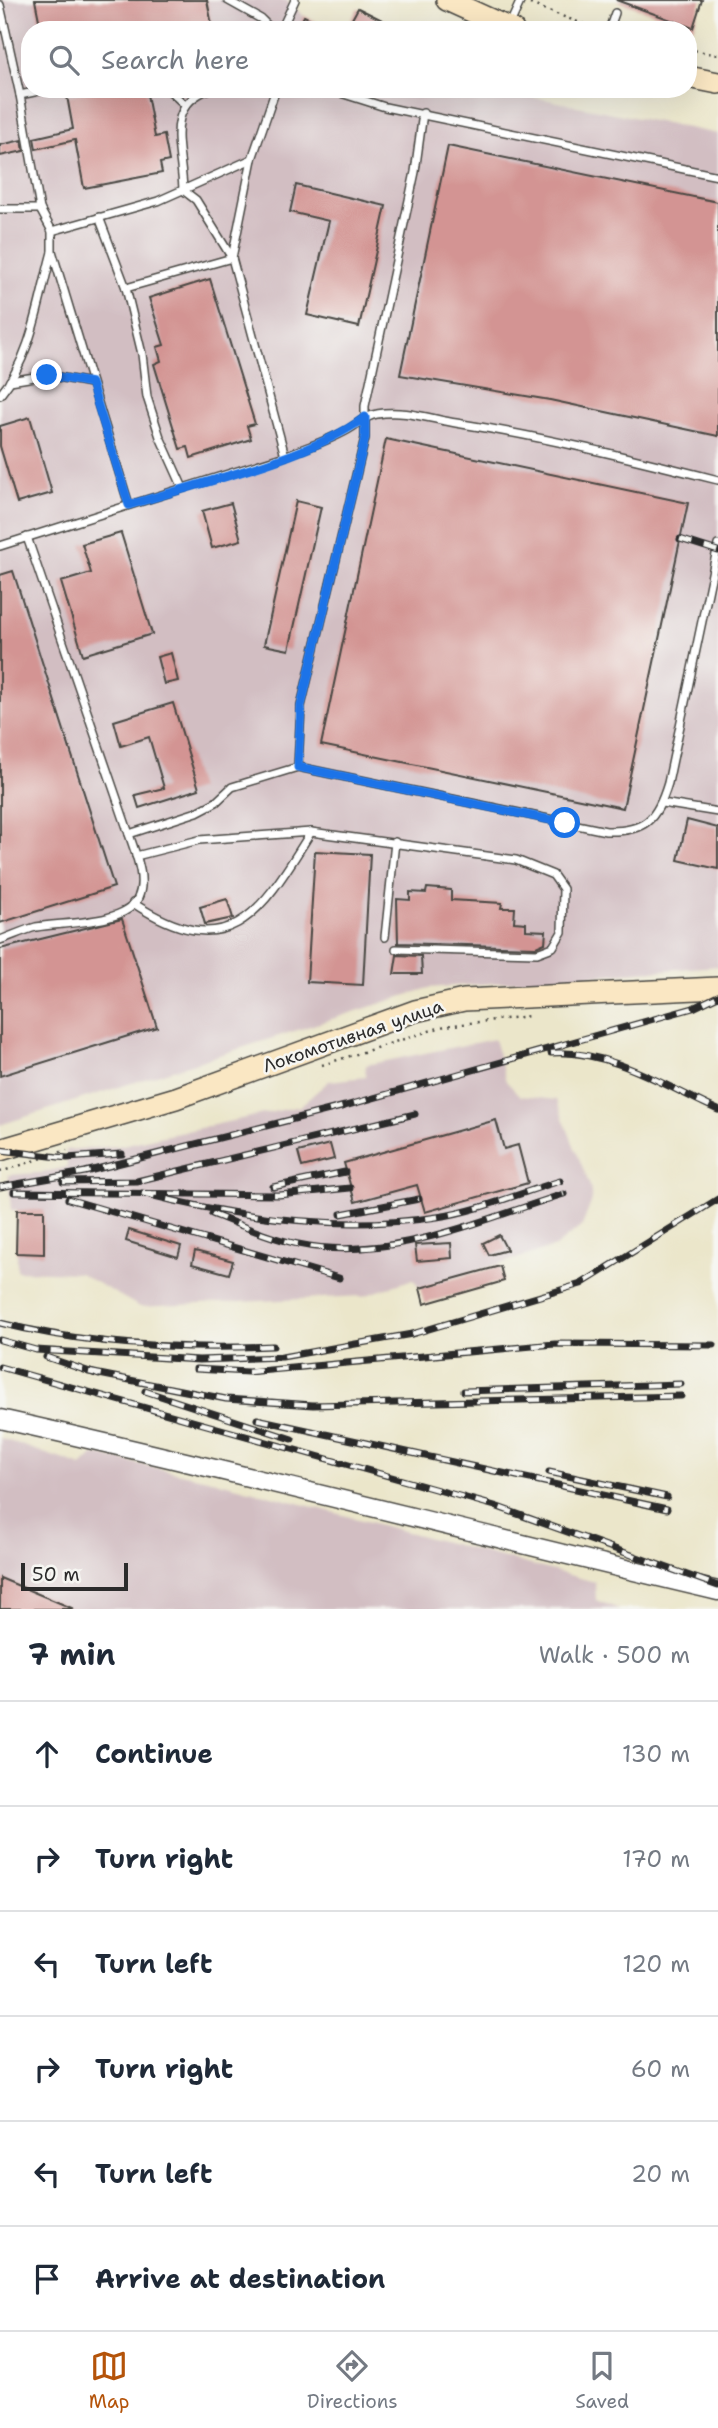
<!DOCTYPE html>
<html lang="en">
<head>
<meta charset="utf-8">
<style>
  body { margin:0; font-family:"Shantell Sans",sans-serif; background:#f2f2f3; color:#1f2937 }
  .scale { position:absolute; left:21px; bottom:18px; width:107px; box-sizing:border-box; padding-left:7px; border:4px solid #2b2b2b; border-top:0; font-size:19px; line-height:24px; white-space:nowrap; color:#2b2b2b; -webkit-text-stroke:5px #f6f6f2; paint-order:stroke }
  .stop { position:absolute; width:21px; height:21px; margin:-16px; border:5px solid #1a73e8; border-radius:50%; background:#fff }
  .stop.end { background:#1a73e8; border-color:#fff; box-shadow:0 2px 7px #0008 }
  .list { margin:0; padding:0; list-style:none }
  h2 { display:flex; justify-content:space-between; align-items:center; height:91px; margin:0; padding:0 28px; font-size:30px }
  h2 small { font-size:23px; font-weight:400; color:#747a83 }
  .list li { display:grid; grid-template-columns:46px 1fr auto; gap:21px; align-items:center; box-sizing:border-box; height:105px; padding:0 28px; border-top:2px solid #e0e1e3 }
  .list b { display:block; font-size:26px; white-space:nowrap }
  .list em { font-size:23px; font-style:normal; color:#747a83 }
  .icon { flex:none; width:38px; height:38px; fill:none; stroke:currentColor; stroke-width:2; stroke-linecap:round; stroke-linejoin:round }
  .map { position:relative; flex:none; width:718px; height:1609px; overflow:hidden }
  .search { position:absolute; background:#fff; box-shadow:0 7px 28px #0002; left:21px; right:21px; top:21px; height:77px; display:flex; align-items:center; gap:18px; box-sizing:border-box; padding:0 24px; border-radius:28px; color:#747a83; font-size:26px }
  .sheet { height:721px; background:#fff }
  nav { display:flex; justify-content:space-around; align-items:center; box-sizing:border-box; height:98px; border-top:2px solid #e0e1e3; background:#fff; font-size:19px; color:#747a83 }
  nav a { display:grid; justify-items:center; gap:4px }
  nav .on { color:#b45309 }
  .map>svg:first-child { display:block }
  .industrial { fill:#d2bec2 }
  .building { fill:#d39493 }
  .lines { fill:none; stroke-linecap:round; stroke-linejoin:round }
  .service-casing { stroke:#484743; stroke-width:10 }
  .tertiary-casing { stroke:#484743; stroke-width:21 }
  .secondary-casing { stroke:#484743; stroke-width:24 }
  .path { stroke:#484743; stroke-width:2.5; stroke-dasharray:2 5; stroke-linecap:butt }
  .service { stroke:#fff; stroke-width:7 }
  .tertiary { stroke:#fff; stroke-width:18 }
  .secondary { stroke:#fae7c3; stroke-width:21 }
  .rail-casing { stroke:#2b2b2b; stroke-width:7 }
  .rail { stroke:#f6f6f2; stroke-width:4.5; stroke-dasharray:13; stroke-linecap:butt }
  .route { stroke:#1a73e8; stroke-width:9 }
  .labels { text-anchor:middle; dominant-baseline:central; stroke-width:5; stroke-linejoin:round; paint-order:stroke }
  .street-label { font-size:18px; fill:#2b2b2b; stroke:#f6f6f2 }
</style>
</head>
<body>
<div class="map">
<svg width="718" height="1609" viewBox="0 0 718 1609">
  <rect width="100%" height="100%" fill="#f6f6f2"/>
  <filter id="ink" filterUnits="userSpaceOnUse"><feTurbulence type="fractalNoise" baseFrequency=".0143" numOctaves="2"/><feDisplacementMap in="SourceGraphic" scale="14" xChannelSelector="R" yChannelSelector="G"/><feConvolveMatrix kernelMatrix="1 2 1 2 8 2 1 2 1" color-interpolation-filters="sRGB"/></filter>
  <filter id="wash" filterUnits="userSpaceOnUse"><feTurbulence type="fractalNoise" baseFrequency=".00686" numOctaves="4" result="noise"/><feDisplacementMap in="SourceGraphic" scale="28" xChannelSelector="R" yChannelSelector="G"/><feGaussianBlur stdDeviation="1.57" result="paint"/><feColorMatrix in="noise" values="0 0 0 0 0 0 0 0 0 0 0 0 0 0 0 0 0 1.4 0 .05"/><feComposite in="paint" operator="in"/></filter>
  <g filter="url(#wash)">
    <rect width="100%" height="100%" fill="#ebe6ca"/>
    <g class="industrial">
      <path d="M0,0H286L304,16L333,30H30V89H493L718,134V966L429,988L0,1125Z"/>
      <path d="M494,1039L506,1081L520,1096L556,1100L590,1186L592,1200L582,1226L555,1247L420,1288L413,1279L364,1296L140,1307L79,1273L17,1271V1210H11L8,1175L40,1173L67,1167L66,1150L118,1146L300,1106L329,1081L365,1077L366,1065Z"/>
      <path d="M0,1438L82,1466L94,1454L212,1480L595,1582L596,1600L619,1609H0Z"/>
    </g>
    <g id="blocks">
      <g class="building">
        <path d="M35,0H207L213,30H41Z"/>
        <path d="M616,0H702L693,28Z"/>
        <path d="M358,8L402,30H346Z"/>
        <path d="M304,16L333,30H297Z"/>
        <path d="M103,89H146L155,137L164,135L169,161L160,163L162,173L84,188L75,140L36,149L34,138L73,129L67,96Z"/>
        <path d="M22,140L24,151L0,156V145Z"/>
        <path d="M448,146L718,202V436L550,400L400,375Z"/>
        <path d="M296,185L386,206L359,327L307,315L329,221L290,212Z"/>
        <path d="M210,279L255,424L247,426L251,439L191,458L188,447L180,449L154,364L161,361L157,347L164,345L149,298Z"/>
        <path d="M30,417L52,493L17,503L0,446V426Z"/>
        <path d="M386,439L688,503L623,808L321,745Z"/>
        <path d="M296,501L321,507L289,650L264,645Z"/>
        <path d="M231,503L241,540L212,548L202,511Z"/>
        <path d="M121,533L152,634L83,655L61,582L91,573L82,544Z"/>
        <path d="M13,571L114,887L0,923V575Z"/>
        <path d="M171,653L178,681L164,684L157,657Z"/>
        <path d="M173,703L199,789L139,808L135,795L164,788L149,737L121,746L114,721Z"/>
        <path d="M687,820L718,828V869L678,860Z"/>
        <path d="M315,851L370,854L363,985L307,982Z"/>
        <path d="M427,888L451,890V900L502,903L501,908H515L514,922L526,923V930L546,931L545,943L536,947L398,943L397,899L410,900V892L426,893Z"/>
        <path d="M227,899L233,918L205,924L200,907Z"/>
        <path d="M122,919L157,1027L0,1076V949Z"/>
        <path d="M397,955L421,956L422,974H394Z"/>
        <path d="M496,1120L504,1149L518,1145L528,1183L425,1212L417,1185L355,1202L344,1163Z"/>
        <path d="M330,1144L334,1159L302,1167L298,1152Z"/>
        <path d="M17,1210H44V1254L16,1253Z"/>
        <path d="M129,1230L181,1246L178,1257L126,1241Z"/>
        <path d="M499,1235L507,1250L489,1255L483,1243Z"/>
        <path d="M451,1243L452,1258L417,1261L415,1245Z"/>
        <path d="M195,1251L233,1261L229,1274L192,1264Z"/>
        <path d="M500,1266L504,1281L424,1304L420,1288Z"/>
        <path d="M0,1578L74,1609H0Z"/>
      </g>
    </g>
  </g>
  <g filter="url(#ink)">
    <use href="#blocks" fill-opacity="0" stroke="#484743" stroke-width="2"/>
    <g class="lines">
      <defs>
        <g id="service">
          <path d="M227,0L261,19L272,30"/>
          <path d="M0,5L20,95L40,209"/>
          <path d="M510,24L521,0"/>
          <path d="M281,30L295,0"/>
          <path d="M609,30L615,13"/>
          <path d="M168,89L184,104"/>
          <path d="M276,89L252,159L232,258L285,456"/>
          <path d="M328,89L385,107L718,176"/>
          <path d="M20,95L48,89"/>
          <path d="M0,209H40L52,231L158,201L252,159"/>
          <path d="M99,217L126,288L142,354L147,397L160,437L183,488"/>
          <path d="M52,231V251L129,505"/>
          <path d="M126,288L232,258L196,200L183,190C182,149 162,106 210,89"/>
          <path d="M10,381L47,375L91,383"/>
          <path d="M0,395C32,357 39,299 52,252"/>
          <path d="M0,546L285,456C306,447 329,441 349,429C359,423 365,416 377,414C403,409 431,419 456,423C545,437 631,458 718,480"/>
          <path d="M298,767L301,706L365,438V406L415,172L423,113"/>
          <path d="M662,803L718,812"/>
          <path d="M129,834L197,812L216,802L232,787L298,767L606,831C645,832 657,820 668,783L718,545"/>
          <path d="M136,856L199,840L311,832L516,860L553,875L563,889L562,932L553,947L537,953L396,949"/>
          <path d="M133,903C231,967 261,912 311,832"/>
          <path d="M385,937L395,842"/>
          <path d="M0,940C12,936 24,930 36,927C62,922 126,925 138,898C147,878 135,853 129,834L27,537"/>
        </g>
        <path id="tertiary" d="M0,1419C240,1472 478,1535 718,1591"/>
        <g id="secondary">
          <path d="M447,0L513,30"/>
          <path d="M688,77L718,83"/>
          <path d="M0,1150L176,1098L415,1011L464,1000L718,988"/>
        </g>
      </defs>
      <use href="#service" class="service-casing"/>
      <use href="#tertiary" class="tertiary-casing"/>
      <use href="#secondary" class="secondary-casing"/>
      <g class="path">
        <path d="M530,4L599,30"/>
        <path d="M688,49L718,55"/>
        <path d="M322,1065L445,1026L529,1016"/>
        <path d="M0,1172L67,1150"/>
      </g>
      <use href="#service" class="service"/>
      <use href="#tertiary" class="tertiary"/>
      <use href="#secondary" class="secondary"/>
      <defs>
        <g id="rail">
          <path d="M680,539L718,551"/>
          <path d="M551,1053C609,1049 667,1087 718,1110"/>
          <path d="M0,1150L67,1158L122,1154"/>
          <path d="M63,1182L137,1181L415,1114"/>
          <path d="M0,1187L85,1172L345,1106L693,1008L718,996"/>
          <path d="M273,1187L345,1172"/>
          <path d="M14,1192L279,1195L350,1188"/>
          <path d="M142,1193C235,1217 341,1232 437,1217C478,1211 520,1193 560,1181"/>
          <path d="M68,1199L339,1278"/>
          <path d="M212,1214C240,1225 269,1238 298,1244C388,1263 480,1220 564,1194"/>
          <path d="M341,1214L419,1199"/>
          <path d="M0,1323C89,1345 182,1350 273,1346"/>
          <path d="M0,1340L36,1350L199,1360L282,1357L412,1334L581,1284L718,1199"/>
          <path d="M46,1357L99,1375"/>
          <path d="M0,1367L495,1506L718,1586"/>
          <path d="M196,1369L248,1372L555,1344L714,1345"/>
          <path d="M89,1372L226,1399L313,1405L681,1396"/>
          <path d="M145,1391L292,1439"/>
          <path d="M464,1391L681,1384"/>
          <path d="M257,1419L667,1509"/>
          <path d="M549,1472L667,1497"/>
        </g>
      </defs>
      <use href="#rail" class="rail-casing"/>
      <use href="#rail" class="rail"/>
    </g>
  </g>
  <g class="lines" filter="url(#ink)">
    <path class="route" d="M47,375L91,383L129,505C196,484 312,458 365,417V438L301,706L298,767L565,823"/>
  </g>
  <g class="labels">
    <g class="street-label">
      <text transform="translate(353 1036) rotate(-19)">Локомотивная улица</text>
    </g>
  </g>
</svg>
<div class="scale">50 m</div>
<div class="stop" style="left:565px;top:823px"></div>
<div class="stop end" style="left:47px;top:375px"></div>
<div class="search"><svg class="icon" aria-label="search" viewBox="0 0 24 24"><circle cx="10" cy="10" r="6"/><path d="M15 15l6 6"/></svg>Search here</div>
</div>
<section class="sheet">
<h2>7 min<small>Walk · 500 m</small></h2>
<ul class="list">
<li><svg class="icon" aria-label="ahead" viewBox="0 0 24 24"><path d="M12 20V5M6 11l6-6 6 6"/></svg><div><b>Continue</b></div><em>130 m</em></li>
<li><svg class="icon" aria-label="right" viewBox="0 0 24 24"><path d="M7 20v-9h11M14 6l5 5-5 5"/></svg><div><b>Turn right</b></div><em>170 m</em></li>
<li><svg class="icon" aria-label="left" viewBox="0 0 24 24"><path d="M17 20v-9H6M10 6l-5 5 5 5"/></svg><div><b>Turn left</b></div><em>120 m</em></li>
<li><svg class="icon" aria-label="right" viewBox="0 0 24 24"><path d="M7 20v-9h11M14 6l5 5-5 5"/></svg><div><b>Turn right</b></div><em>60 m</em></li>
<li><svg class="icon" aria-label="left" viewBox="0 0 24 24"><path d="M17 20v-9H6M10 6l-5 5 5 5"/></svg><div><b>Turn left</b></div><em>20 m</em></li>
<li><svg class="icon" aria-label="arrive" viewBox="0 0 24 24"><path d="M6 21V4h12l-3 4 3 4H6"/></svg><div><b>Arrive at destination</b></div></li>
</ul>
</section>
<nav>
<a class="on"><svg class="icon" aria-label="map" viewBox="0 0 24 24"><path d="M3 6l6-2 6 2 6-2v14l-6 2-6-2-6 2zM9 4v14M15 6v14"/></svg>Map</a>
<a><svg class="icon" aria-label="directions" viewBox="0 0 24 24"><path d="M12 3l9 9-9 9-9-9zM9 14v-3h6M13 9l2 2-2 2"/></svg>Directions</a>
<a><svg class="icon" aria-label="saved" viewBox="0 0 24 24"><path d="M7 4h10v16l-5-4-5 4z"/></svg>Saved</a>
</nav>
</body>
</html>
